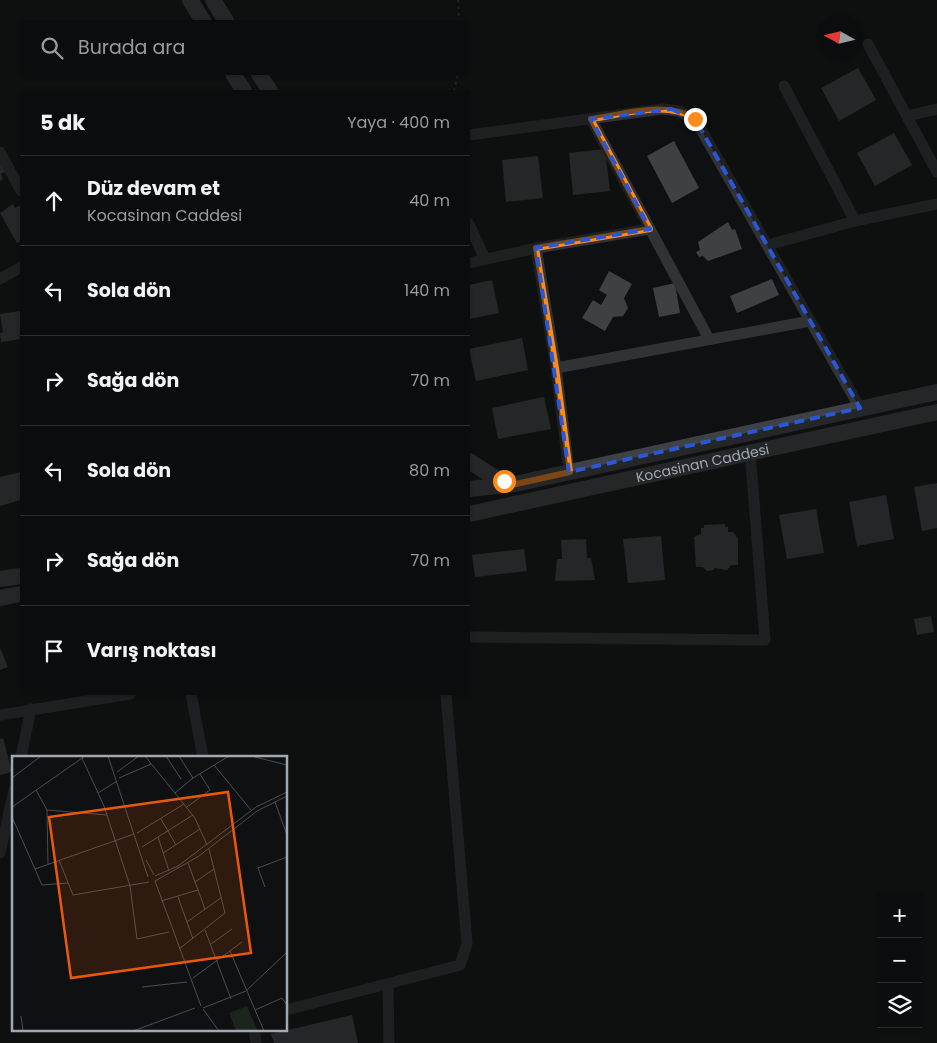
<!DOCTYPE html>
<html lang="tr">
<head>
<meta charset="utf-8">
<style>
  body { margin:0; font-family:Poppins,sans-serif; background:#191a1b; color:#f1f3f6 }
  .controls { position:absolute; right:15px; bottom:15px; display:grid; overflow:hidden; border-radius:0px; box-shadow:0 1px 4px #0004 }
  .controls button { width:45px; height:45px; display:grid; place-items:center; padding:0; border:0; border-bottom:1px solid #2b2c2e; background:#0b0c0d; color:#f1f3f6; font:25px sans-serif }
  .compass { position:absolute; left:817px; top:15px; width:45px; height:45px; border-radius:50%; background:#0b0c0d; box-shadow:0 1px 4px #0004; rotate:278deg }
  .stop { position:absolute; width:15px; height:15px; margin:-11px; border:4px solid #ff8c1a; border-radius:50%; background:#fff }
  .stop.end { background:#ff8c1a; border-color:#fff; box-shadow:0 1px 5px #0008 }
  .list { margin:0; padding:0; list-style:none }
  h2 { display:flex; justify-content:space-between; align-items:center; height:65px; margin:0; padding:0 20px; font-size:21px }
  h2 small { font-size:16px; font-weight:400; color:#9a9b9d }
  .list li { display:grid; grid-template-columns:32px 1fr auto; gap:15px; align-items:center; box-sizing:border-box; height:90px; padding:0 20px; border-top:1px solid #2b2c2e }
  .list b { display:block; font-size:19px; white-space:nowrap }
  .list p { margin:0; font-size:16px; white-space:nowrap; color:#9a9b9d }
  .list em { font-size:16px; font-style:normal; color:#9a9b9d }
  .icon { flex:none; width:28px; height:28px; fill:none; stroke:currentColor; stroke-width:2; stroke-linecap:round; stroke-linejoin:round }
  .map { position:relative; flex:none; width:937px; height:1043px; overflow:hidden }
  .search { position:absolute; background:#0b0c0d; box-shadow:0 1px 4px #0004; left:20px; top:20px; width:450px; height:55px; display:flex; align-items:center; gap:12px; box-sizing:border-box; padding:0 18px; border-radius:0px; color:#9a9b9d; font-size:19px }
  .panel { position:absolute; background:#0b0c0d; box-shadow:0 1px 4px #0004; left:20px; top:90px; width:450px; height:605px; border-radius:0px }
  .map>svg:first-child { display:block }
  .building { fill:#3e4044 }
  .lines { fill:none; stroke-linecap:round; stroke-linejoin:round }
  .path { stroke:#36393d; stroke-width:2; stroke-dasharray:2.5 4; stroke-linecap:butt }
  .street { stroke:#303236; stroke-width:11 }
  .secondary { stroke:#3e4246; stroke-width:16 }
  .route { stroke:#ff8c1a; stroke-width:6 }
  .marked { fill:none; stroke:#2a57d4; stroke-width:4; stroke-dasharray:10 6; stroke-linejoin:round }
  .labels { text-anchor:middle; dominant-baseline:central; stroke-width:4; stroke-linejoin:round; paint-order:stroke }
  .street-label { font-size:14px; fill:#9fa9b3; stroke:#0b0b0c }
  .inset-road { fill:none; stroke:#494d52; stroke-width:1 }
  .view { fill:#e8590c; fill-opacity:0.15; stroke:#e8590c; stroke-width:2.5 }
  .inset-edge { fill:none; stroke:#9fa9b3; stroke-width:2.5 }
</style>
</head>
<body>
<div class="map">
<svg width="937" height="1043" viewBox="0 0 937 1043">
  <rect width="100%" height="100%" fill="#0f1011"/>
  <g class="building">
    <path d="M858,68L876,100L839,121L821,88Z"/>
    <path d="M894,133L912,165L875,186L857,153Z"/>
    <path d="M674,141L699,188L672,203L647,156Z"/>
    <path d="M605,149L610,191L573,195L569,153Z"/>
    <path d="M538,156L543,198L506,202L502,160Z"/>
    <path d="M0,160L6,171L1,174L3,179L0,181Z"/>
    <path d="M13,204L15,208L21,205V241L17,243L0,213Z"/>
    <path d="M728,222L732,230L735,229L742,249L708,261L703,256L699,257L696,252L700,250L698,242Z"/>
    <path d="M609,271L632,284L624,298L628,308L623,316L613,317L605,331L582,318L593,300L601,305L607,295L599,290Z"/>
    <path d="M772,279L779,295L737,313L730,296Z"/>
    <path d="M492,280L499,313L469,319V285Z"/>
    <path d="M675,283L680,313L659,317L653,288Z"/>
    <path d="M21,311V339L1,342L0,333L3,332L0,314Z"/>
    <path d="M522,338L528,370L476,381L469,349Z"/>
    <path d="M544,397L551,429L498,439L492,408Z"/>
    <path d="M21,472V500L0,506V477Z"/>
    <path d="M937,483V528L922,531L914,487Z"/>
    <path d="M886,495L894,539L857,546L849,502Z"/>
    <path d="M816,509L824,553L787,559L779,515Z"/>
    <path d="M725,524V527H728V532H733L738,539V565H731L727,570L714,568V570L707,571L703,567H696L694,537L701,534V528H704V525Z"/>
    <path d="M661,536L665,580L628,583L623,539Z"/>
    <path d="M586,539L587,558H591L595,580L555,581L557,559H562L561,540Z"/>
    <path d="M524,549L527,571L475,577L472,555Z"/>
    <path d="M931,616L934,632L917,635L914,619Z"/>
    <path d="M0,648L8,667L0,670Z"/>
    <path d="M3,738L12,772L0,775V739Z"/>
    <path d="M352,1015L358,1043H274L271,1034Z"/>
  </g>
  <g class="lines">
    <g class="path">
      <path d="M458,0L459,21"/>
      <path d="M454,91L458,74"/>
    </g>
    <g class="street">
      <path d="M868,44L937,172"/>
      <path d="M784,86L855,221"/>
      <path d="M907,116L937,109"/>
      <path d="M591,119L709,339"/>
      <path d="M469,135L663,109L679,111L695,119L860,408"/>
      <path d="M0,152L21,191"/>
      <path d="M469,224L485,259"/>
      <path d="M768,245L855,221L937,204"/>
      <path d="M536,248L650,229"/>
      <path d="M469,263L536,248L556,368L569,472"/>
      <path d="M0,279L21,267"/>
      <path d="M556,368L810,321"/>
      <path d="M469,637L765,640L750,451"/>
      <path d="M191,694L203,757"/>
      <path d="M0,715L130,694"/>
      <path d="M21,757L31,709"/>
      <path d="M0,853L14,790"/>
      <path d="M388,984L389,1043"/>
      <path d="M286,1010L460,965L467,944L446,694"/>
      <path d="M254,1029L256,1043"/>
    </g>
    <g class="secondary">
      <path d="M190,0L203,21"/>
      <path d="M213,0L226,21"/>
      <path d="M233,74L244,91"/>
      <path d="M259,74L270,91"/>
      <path d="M469,461L494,477L513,483"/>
      <path d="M469,489L515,484L937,392"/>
      <path id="s1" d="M469,514L937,412"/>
      <path d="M0,579L21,576"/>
      <path d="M0,598L21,594"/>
    </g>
  </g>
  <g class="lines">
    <path class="route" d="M504,481L516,484L570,472L556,368L536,248L650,229L591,119C623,115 667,100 695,119"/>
  </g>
  <path d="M0 0H937V1043H0ZM671,109L695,119L860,408L569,472L536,248L650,229L591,119Z" fill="#0f1011" fill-opacity=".55" fill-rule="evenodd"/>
  <path class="marked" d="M671,109L695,119L860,408L569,472L536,248L650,229L591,119Z"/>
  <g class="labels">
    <g class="street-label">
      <text stroke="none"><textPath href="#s1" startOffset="239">Kocasinan Caddesi</textPath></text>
    </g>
  </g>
  <g transform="translate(12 756)">
    <rect width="275" height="275" fill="#0f1011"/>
    <path d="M235,250L246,275H224L217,257Z" fill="#1c241c"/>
    <path class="inset-road" d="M96,0L136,121M133,0L183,62L195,89M154,0L169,23M243,1L275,9M70,2L92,50L118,130L125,183L157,176M202,9L239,54M105,16L127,0M0,22L29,0M107,22L139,8M181,22L217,0M24,34L35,54L36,108M86,37L105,25M163,37L181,22L167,0M263,46L275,79M0,51L73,0M175,51L198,34L188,18M35,54L95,59M0,61L23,113L122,78M149,63L164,89M125,77L172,48M146,81L157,115M130,91L181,59M151,97L188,73M47,104L61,139L137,126M134,104L142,119M23,113L30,129L56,127M143,120L166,110L244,51L275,36M143,125L187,100L245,55L275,40M143,125L189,250M183,126L202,113M253,131L246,112L275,101M186,134L193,153M166,141L181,183M149,145L186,134L176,107M175,166L210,141M193,174L219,243M199,188L220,173M167,193L213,157L197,93M218,195L252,275M181,222L230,186M130,231L175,226M191,252L234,235L275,196M191,253L207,275M243,254L270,242L275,249M9,260L11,275M121,275L183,252"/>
    <path class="view" d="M216,36L239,197L59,222L37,61Z"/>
    <rect width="275" height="275" class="inset-edge"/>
  </g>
</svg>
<div class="controls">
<button>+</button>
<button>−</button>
<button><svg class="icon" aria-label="layers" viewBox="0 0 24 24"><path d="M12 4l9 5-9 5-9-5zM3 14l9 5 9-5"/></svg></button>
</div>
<svg class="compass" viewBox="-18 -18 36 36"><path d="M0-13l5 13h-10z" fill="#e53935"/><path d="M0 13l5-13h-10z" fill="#9a9b9d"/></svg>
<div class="stop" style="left:504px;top:481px"></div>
<div class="stop end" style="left:695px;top:119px"></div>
<div class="search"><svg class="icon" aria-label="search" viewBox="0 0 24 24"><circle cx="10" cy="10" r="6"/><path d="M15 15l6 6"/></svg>Burada ara</div>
<section class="panel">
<h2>5 dk<small>Yaya · 400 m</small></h2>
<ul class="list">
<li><svg class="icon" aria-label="ahead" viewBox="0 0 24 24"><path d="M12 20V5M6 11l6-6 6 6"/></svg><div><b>Düz devam et</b><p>Kocasinan Caddesi</p></div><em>40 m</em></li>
<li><svg class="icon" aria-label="left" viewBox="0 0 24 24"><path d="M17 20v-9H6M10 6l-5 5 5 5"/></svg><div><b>Sola dön</b></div><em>140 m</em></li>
<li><svg class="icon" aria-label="right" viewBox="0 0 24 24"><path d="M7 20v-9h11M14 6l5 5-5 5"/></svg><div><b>Sağa dön</b></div><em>70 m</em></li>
<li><svg class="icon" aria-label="left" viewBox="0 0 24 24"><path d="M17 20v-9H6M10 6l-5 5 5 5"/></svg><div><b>Sola dön</b></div><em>80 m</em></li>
<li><svg class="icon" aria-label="right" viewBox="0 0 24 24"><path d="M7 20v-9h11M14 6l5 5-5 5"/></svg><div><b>Sağa dön</b></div><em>70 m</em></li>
<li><svg class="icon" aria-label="arrive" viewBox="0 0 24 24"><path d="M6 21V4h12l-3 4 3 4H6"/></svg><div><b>Varış noktası</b></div></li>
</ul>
</section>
</div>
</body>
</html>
